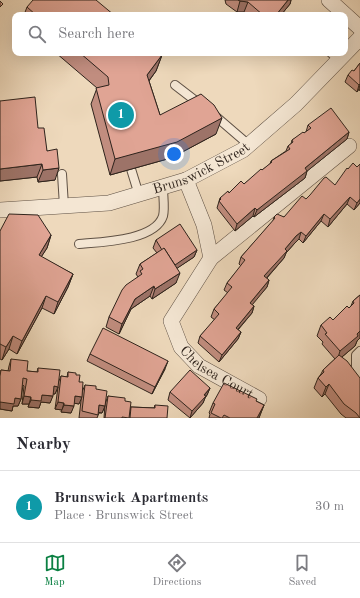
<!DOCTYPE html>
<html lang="en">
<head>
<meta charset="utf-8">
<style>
  body { margin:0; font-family:"Old Standard TT",serif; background:#f2f2f3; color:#2b2b33 }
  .you { position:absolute; left:174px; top:154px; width:14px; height:14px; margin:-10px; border:3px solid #fff; border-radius:50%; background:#1a73e8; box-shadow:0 0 0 6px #1a73e833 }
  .badge { display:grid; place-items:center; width:26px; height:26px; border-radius:50%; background:#0b8043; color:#fff; font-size:13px; font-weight:700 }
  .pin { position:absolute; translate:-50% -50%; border:2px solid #fff; box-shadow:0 1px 4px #0006 }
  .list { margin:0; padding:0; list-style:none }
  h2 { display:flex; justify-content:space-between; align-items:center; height:52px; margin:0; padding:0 16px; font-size:17px }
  h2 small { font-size:13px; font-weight:400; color:#7c7c81 }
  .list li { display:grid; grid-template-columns:26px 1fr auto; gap:12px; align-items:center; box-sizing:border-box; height:72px; padding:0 16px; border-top:1px solid #e1e1e2 }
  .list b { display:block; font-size:15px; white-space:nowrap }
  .list p { margin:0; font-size:13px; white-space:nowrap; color:#7c7c81 }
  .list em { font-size:13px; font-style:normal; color:#7c7c81 }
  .icon { flex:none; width:22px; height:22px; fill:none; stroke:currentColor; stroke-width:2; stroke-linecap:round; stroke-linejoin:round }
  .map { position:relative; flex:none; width:360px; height:418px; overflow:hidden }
  .search { position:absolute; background:#fff; box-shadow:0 4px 16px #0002; left:12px; right:12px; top:12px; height:44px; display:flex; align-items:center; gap:10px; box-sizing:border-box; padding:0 14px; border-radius:8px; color:#7c7c81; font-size:15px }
  .sheet { height:124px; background:#fff }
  nav { display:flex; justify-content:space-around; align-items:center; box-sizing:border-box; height:56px; border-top:1px solid #e1e1e2; background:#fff; font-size:11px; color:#7c7c81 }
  nav a { display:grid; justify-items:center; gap:2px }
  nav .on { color:#0b8043 }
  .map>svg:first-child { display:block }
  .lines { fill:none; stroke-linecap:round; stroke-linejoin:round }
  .lane-casing { stroke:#5e5044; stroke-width:10 }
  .street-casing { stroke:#5e5044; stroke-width:16 }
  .lane { stroke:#f4e6d3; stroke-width:8 }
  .street { stroke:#f4e6d3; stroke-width:15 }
  .wall { fill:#c18d7f; stroke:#2e231c }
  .shaded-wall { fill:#9d7368; stroke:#2e231c }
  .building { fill:#e0a494; stroke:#2e231c }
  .labels { text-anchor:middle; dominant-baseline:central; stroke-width:4; stroke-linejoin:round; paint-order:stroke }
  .street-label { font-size:14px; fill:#2e231c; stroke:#f4e6d3 }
</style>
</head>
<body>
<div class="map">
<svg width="360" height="418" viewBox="0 0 360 418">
  <rect width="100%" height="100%" fill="#eed9bc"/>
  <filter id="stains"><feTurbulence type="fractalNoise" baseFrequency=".005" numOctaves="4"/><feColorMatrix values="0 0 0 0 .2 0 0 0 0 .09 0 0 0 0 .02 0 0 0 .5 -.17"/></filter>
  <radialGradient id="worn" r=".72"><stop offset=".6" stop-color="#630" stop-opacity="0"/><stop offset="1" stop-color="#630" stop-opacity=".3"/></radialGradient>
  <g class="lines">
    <defs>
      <g id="lane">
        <path d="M331,53L339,60"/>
        <path d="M175,85L201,105"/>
        <path d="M213,114L249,145"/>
        <path d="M131,169L139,195"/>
        <path d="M62,174L64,206"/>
        <path d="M79,244C100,242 155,241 163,216C165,208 163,196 163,188"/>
        <path d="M360,351L356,355V370L360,375"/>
      </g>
      <g id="street">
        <path d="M329,0L360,28"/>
        <path id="s1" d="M186,180L204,225L211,258L171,321L181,347L199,366L259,399"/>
        <path id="s2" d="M0,210L109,203L186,180L243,150L296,104L360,38"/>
        <path d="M211,258L349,146"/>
      </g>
    </defs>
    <use href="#lane" class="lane-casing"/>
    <use href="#street" class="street-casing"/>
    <use href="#lane" class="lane"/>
    <use href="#street" class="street"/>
  </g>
  <g class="wall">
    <path d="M225,0H291L290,4L281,15H247L244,12H237L226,4Z"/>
    <path d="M27,7L114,15H24Z"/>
    <path d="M56,53H160L162,55L156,71L149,81L160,115L216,134L171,158L110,175L91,104L97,88Z"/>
    <path d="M360,63V91L359,89L357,92L345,82L348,75L354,71Z"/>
    <path d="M0,101L38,128L47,151L55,180L38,182L37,177L0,181Z"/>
    <path d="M308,125L349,132L347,139L307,171L305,178L254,217L253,216L235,231L217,208L220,198L244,184L270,164L271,161L286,151L288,146L291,144L292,140L306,132Z"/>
    <path d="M335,185L360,203L354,210L347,204L328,227L321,221L303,243L299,239L294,244L286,253L284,258L267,278L269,280L267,287L252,304L254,306L252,313L238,330L241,332L238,339L219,362L198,343L200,336L215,320L211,317L214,309L228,293L224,290L227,283L241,266L239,264L241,257L273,221L274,217H284L306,199Z"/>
    <path d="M0,231L51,235L47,248L41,257L73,274L68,287L54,314L42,308L17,354L9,349L2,360L0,359Z"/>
    <path d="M156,240L197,250L194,257L177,268L176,283L152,299L150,296L131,309L119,334L106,327L109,317L138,277L136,274L140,264L157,253L153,248Z"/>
    <path d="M360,295V338L357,341L355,346L342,357L360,418H346L341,414L325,394L322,397L314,388L318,378L321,374L323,370L335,359L322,344L323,342L317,336L321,325L333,320L349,308L351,306L353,301Z"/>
    <path d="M90,354L165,369L152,394L87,361Z"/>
    <path d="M11,359L27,371L37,372L38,368L58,383L61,376L67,377L68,372L76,375L79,382V404L74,403L71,413L61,412L62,410L55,409L58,387L55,394H53L50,403L41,402L39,408L28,407L29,404H22L24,386L23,385L21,399L18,406H13L12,411L0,409V372L1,370L8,371L9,366Z"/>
    <path d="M85,385L96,389L105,406L102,413H99L97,418H79L82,392Z"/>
    <path d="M210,388L207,395L205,398L203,403L190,418L168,400L170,392Z"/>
    <path d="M108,396L125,401L130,411L131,407L154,408L155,405L167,418H104L105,404Z"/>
    <path d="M256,401L264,405L259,418H209L210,414L209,413L213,403Z"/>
  </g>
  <g class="shaded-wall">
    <path d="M288,0H291L290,4L281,15H276Z"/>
    <path d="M240,1L248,2L244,12H237Z"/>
    <path d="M162,55L156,71L142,90L147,75Z"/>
    <path d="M360,84L359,89L357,92L359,85Z"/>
    <path d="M222,118L216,134L171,158L110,175L115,159Z"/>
    <path d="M349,132L347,139L306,172L307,171L305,178L254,217L257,210L305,168Z"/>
    <path d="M42,164L37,177L0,181V169Z"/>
    <path d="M59,168L55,180L38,182L43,170Z"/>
    <path d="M350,197L347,204L328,227L330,219Z"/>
    <path d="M360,199V203L354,210L357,203Z"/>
    <path d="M255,208L253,216L235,231L237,224Z"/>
    <path d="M324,214L321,221L303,243L306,236Z"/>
    <path d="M301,232L299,239L294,244L286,253L284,258L262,283L264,276L285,249L296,236Z"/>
    <path d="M51,235L47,248L34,268L39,255Z"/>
    <path d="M197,250L194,257L170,273L172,266Z"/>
    <path d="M180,273L176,283L152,299L155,289Z"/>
    <path d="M73,274L68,287L54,314L58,302Z"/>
    <path d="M269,280L267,287L248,310L250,303Z"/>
    <path d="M154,286L150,296L131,309L119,334L122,324L135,299Z"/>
    <path d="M46,296L42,308L17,354L22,341Z"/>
    <path d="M254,306L252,313L233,335L236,328Z"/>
    <path d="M360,331V338L357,341L355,346L337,361L340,351Z"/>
    <path d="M241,332L238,339L219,362L222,355Z"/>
    <path d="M13,336L9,349L2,360L6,347Z"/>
    <path d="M168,361L165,369L152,394L155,387Z"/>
    <path d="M329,384L325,394L322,397L326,387Z"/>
    <path d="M54,386L58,387L55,394L51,393Z"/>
    <path d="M210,388L207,395L205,398L203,403L190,418L192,411Z"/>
    <path d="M42,395L53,396L50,403L41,402L39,408L28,407L31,400Z"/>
    <path d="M24,396L31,397L29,404H22Z"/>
    <path d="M75,396L82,397L79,404L73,403Z"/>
    <path d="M15,398L21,399L18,406H13L12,411L0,409V402Z"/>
    <path d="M58,402L64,403L62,410L55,409Z"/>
    <path d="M64,405L74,406L71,413L61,412Z"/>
    <path d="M99,405L105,406L102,413L97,412Z"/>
    <path d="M264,405L260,415L259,418H257Z"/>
  </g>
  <g class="building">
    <path d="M33,0H96L114,15H36L27,7Z"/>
    <path d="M238,0H288L276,15H263L248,2L240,1Z"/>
    <path d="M0,1L3,4L0,7Z"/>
    <path d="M80,53H160L162,55L147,75L160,115L201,94L214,105L222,118L177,142L115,159L96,88L109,85L108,77Z"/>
    <path d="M360,63V84L359,85L348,75L352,70L354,71Z"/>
    <path d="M35,97L38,128H44L47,151L57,149L59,168L43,170L42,164L0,169V101Z"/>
    <path d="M331,108L349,132L305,168L307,171L257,210L255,208L237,224L219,201L221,199L220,198L228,191L229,193L241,181L244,184L261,169L262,170L272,162L271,161L290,149L288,146L293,142L292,140L303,132L304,133L311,128L308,125Z"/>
    <path d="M353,163L357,167L360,164V199L357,203L350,197L330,219L324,214L306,236L301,232L296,236L285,249L287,251L264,276L269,280L250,303L254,306L236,328L241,332L222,355L200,336L219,314L214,309L232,287L227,283L245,260L241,257L275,218L274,217L277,214L284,217L302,196L306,199L310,195L324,178L326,177L335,185L347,168L348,169Z"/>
    <path d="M9,214L38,215L51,235L39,255L73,274L58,302L46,296L22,341L13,336L6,347L0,344V231Z"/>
    <path d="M180,224L197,250L175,265L164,248L162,250L156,240Z"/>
    <path d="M164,248L180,273L155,289L154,286L135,299L122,324L109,317L122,290L126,285L142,274L140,271L143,269L140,264Z"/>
    <path d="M360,295V331L357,334L358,336L340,351L325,334L327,333L321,325L330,317L333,320L347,306L349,308L354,303L353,301Z"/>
    <path d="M103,328L168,361L155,387L90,354Z"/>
    <path d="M339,355L347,361L360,378V418L356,413L344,404L329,384L326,387L318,378L324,372L323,370Z"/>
    <path d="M11,359L28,361L27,371L38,372V368L60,370L58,387L54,386L53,396L42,395L41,401L31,400V397L24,396L27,379L23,378L21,399L15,398L14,404L0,402V376L1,370L10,371Z"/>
    <path d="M190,370L210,388L204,395L206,396L192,411L170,392Z"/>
    <path d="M68,372L76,373V375H80L79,382H83L82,397L75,396L74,406L64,405V403L58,402L61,376L68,377Z"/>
    <path d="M224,383L257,399L256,401L264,405L257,418H230L224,415L222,418H221L211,413L215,404L213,403Z"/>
    <path d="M85,385L96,386V389L107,391L105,406L99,405L98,415L82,411Z"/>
    <path d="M108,396L125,398V401L131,402L129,418L122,417V418H105Z"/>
    <path d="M155,405L168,406L167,418H130L131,407L155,408Z"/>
  </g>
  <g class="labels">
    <g class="street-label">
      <text stroke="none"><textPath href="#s2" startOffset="208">Brunswick Street</textPath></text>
      <text stroke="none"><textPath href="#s1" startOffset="229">Chelsea Court</textPath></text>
    </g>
  </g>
  <rect width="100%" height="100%" filter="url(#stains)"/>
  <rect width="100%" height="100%" fill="url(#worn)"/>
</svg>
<div class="you"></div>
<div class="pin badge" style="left:121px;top:115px;background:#0f9aa8">1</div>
<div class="search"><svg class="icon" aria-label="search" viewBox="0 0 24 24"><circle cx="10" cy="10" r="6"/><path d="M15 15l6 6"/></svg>Search here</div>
</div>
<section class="sheet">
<h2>Nearby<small></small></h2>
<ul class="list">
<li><span class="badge" style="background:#0f9aa8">1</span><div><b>Brunswick Apartments</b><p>Place · Brunswick Street</p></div><em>30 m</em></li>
</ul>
</section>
<nav>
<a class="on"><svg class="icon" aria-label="map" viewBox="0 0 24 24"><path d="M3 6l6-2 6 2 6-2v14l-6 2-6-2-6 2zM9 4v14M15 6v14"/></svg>Map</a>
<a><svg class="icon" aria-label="directions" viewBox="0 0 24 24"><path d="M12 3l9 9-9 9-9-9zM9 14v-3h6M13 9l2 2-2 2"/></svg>Directions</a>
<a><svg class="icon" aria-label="saved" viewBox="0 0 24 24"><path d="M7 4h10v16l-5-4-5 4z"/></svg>Saved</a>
</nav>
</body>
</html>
